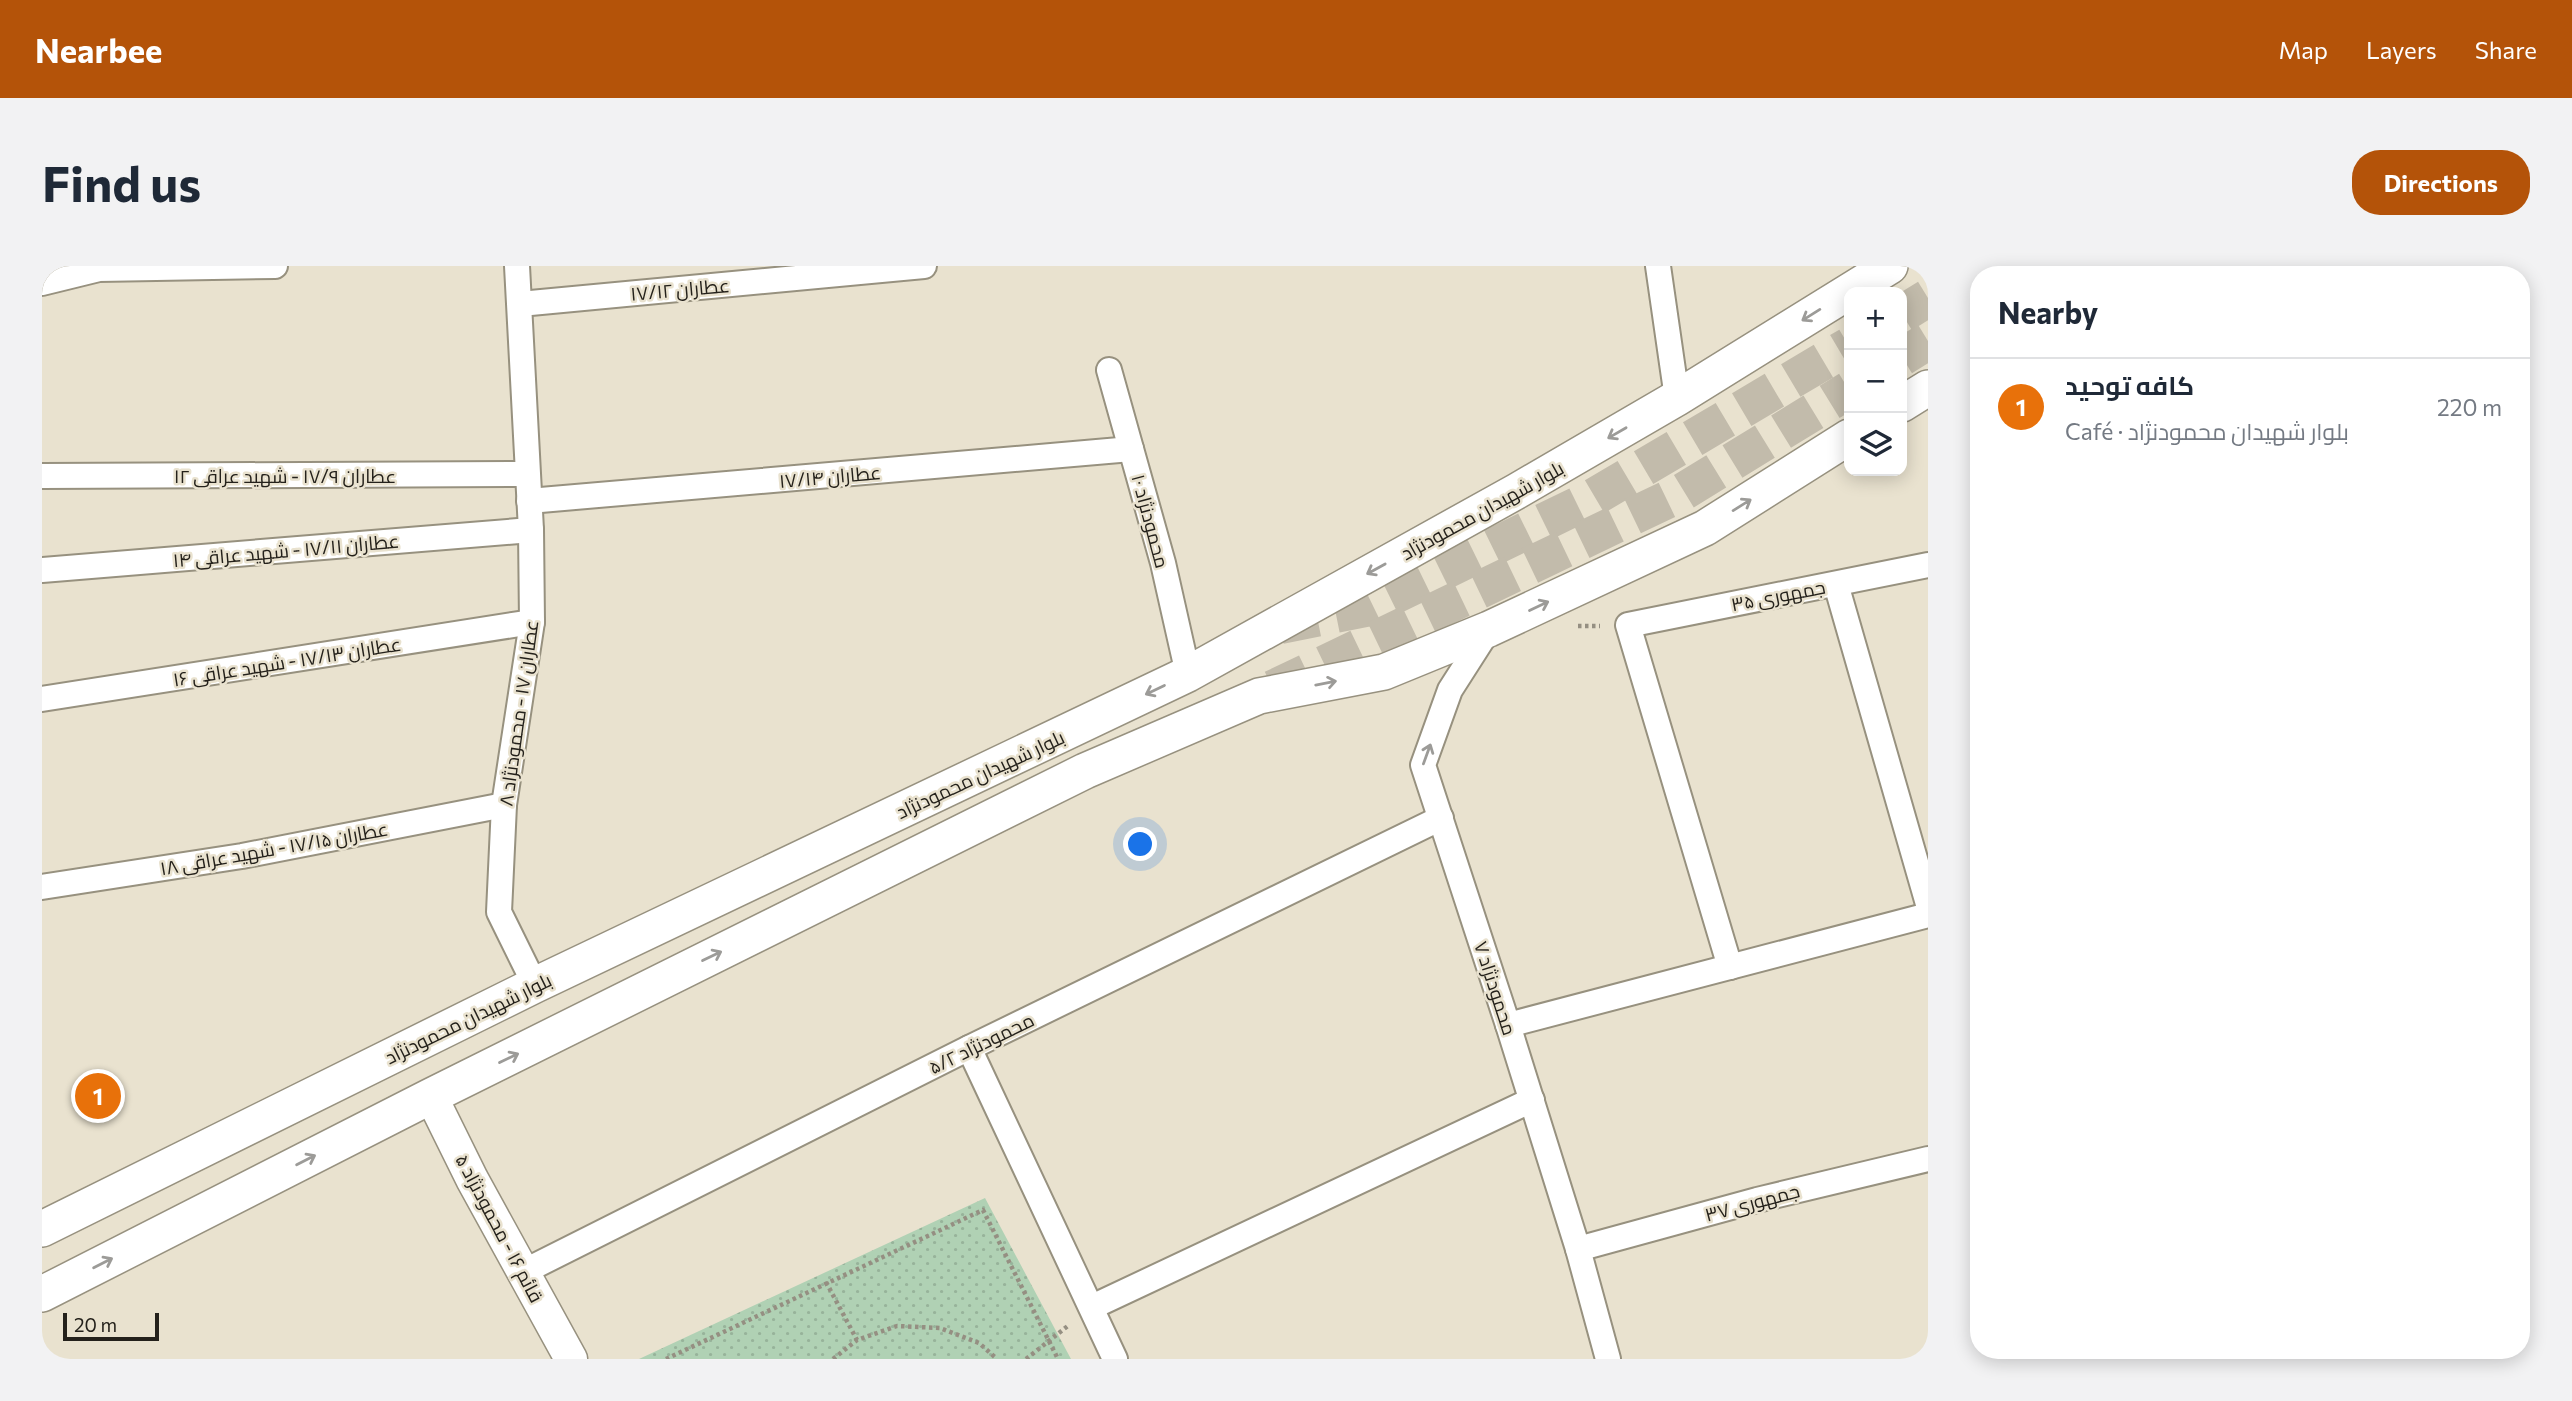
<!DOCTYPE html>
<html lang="en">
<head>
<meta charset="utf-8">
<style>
  body { margin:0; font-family:Commissioner,Cairo,sans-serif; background:#f2f2f3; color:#1f2937 }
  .controls { position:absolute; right:21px; top:21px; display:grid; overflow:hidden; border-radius:14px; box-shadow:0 4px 18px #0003 }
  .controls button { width:63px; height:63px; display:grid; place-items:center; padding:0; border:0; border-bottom:2px solid #e0e1e3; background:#fff; color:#1f2937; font:35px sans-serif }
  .scale { position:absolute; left:21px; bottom:18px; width:96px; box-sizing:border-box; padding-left:7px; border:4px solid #24211b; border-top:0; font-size:19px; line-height:24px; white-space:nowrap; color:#24211b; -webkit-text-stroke:5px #e9e2cf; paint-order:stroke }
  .you { position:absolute; left:1099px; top:579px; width:24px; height:24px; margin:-18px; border:5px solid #fff; border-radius:50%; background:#1a73e8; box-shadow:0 0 0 10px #1a73e833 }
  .badge { display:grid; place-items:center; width:46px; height:46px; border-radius:50%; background:#b45309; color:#fff; font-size:23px; font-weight:700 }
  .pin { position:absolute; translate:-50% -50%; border:4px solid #fff; box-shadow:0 2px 7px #0006 }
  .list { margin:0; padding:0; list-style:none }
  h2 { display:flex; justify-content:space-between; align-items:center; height:91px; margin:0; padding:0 28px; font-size:30px }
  h2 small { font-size:23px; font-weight:400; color:#747a83 }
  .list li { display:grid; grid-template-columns:46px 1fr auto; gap:21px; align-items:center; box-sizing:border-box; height:98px; padding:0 28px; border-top:2px solid #e0e1e3 }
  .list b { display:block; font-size:26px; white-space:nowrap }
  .list p { margin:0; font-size:23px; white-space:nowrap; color:#747a83 }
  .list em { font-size:23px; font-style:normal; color:#747a83 }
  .icon { flex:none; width:38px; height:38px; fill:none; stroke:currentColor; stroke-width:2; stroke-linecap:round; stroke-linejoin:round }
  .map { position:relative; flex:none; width:1886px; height:1093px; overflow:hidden; border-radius:28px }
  header { display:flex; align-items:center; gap:42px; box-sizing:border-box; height:98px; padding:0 35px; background:#b45309; color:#fff }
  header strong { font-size:33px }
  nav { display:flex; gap:38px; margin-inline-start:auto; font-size:24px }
  .intro { display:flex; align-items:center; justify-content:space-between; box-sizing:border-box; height:168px; padding:0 42px }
  h1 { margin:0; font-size:49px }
  .button { padding:18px 32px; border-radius:28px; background:#b45309; color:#fff; font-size:24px; font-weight:700 }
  main { display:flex; gap:42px; padding:0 42px }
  aside { flex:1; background:#fff; border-radius:28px; box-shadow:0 4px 18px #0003 }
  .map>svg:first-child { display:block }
  .park { fill:url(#park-dots) }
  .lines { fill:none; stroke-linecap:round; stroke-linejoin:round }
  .primary-tunnel { stroke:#c2bbab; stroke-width:38; stroke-dasharray:38 19; stroke-linecap:butt }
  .minor-casing { stroke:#97917f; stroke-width:28 }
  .tertiary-casing { stroke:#97917f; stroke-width:35 }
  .secondary-casing { stroke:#97917f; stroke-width:38 }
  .path { stroke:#958f82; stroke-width:4.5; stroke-dasharray:3.5 3.5; stroke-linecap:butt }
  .minor { stroke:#fff; stroke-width:24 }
  .tertiary { stroke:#fff; stroke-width:32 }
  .secondary { stroke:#fff; stroke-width:35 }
  .oneway { stroke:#9c9b98 }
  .labels { text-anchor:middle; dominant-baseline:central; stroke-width:5; stroke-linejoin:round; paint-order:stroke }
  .street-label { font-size:19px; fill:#24211b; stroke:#e9e2cf }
</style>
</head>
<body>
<header>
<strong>Nearbee</strong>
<nav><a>Map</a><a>Layers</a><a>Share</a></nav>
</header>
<div class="intro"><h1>Find us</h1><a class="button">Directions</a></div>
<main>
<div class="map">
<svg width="1886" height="1093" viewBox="0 0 1886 1093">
  <defs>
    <pattern id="park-dots" width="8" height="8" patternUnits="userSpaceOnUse" patternTransform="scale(1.75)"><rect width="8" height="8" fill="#b0d1b4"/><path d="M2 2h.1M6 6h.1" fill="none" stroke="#97b39a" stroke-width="1.8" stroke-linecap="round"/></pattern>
  </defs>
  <rect width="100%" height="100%" fill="#e9e2cf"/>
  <path class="park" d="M943,932L1029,1093H597Z"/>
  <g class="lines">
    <g class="primary-tunnel">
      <path d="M1860,48L1886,32"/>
      <path d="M1860,91L1886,75"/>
      <path d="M1238,359L1328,341L1547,234L1807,80"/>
      <path d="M1231,423L1639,227L1807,124"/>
    </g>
    <defs>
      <g id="minor">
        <path d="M475,0L489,264L490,356L462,539L457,646L493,719"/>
        <path d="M1616,0L1635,132"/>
        <path d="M0,17L57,3L233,0"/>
        <path d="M478,38L882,0"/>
        <path d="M1067,104L1121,297L1146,408"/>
        <path d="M0,210L485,208"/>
        <path d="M487,235L1089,183"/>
        <path d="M0,304L489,264"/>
        <path d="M1794,318L1886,638"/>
        <path d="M1447,363L1408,424L1381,499L1466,759L1536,983L1566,1093"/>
        <path d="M0,433L490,356"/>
        <path d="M0,621L200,590L462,539"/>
        <path d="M1688,701L1586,359L1886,299"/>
        <path d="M1466,759L1886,649"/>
        <path d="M927,782L1073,1093"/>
        <path d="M1536,983L1715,934L1886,893"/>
        <path d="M481,1006L927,782L1399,552"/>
        <path d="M1050,1041L1490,834"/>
      </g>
      <path id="tertiary" d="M389,830L430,913L529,1093"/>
      <g id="secondary">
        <path d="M1860,138L1886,122"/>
        <path d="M0,963L493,719L1146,408L1475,225L1635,132L1848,0"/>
        <path d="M0,1028L389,830L1043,505L1217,430L1342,406L1447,363L1663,262L1807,171"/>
      </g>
    </defs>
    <use href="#minor" class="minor-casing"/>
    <use href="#tertiary" class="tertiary-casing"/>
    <use href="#secondary" class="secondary-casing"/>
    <g class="path">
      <path d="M1536,360H1558"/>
      <path d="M784,1016L815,1074"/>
      <path d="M624,1093L941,944L1016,1093"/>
      <path d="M791,1093L815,1074L855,1060L898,1062L937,1077L955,1093"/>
      <path d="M984,1093L1027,1059"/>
    </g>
    <use href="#minor" class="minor"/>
    <use href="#tertiary" class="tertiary"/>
    <use href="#secondary" class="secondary"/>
  </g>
  <defs><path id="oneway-shaft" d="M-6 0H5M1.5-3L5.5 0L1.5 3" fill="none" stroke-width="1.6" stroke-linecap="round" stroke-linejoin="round" transform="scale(1.75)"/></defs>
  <g class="oneway">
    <use href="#oneway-shaft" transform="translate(1769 49) rotate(148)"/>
    <use href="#oneway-shaft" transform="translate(1575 167) rotate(150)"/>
    <use href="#oneway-shaft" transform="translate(1700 239) rotate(-32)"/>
    <use href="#oneway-shaft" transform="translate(1334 303) rotate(151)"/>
    <use href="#oneway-shaft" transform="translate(1497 340) rotate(-25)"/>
    <use href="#oneway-shaft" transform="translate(1284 417) rotate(-11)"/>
    <use href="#oneway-shaft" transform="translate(1113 424) rotate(154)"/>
    <use href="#oneway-shaft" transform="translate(1385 488) rotate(-70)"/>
    <use href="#oneway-shaft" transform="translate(670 690) rotate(-26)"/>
    <use href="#oneway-shaft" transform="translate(467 792) rotate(-26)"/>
    <use href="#oneway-shaft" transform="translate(264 894) rotate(-27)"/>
    <use href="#oneway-shaft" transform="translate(61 997) rotate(-27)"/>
  </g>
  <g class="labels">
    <g class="street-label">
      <text transform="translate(638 23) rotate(-5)">عطاران ۱۷/۱۲</text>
      <text x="243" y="209">عطاران ۱۷/۹ - شهید عراقی ۱۲</text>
      <text transform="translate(788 210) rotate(-5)">عطاران ۱۷/۱۴</text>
      <text transform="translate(1440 244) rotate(-29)">بلوار شهیدان محمودنژاد</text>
      <text transform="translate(1109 255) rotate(75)">محمودنژاد ۱۰</text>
      <text transform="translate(244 284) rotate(-5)">عطاران ۱۷/۱۱ - شهید عراقی ۱۴</text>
      <text transform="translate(1736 329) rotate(-11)">جمهوری ۳۵</text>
      <text transform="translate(245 395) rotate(-9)">عطاران ۱۷/۱۳ - شهید عراقی ۱۶</text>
      <text transform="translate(476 447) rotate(-82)">عطاران ۱۷ - محمودنژاد ۸</text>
      <text transform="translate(938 508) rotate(-25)">بلوار شهیدان محمودنژاد</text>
      <text transform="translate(232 582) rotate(-10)">عطاران ۱۷/۱۵ - شهید عراقی ۱۸</text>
      <text transform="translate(1454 722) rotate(72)">محمودنژاد ۷</text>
      <text transform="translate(426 752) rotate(-26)">بلوار شهیدان محمودنژاد</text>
      <text transform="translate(939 777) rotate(-26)">محمودنژاد ۵/۲</text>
      <text transform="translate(1710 936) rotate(-15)">جمهوری ۳۷</text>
      <text transform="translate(458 962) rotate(62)">قائم ۱۶ - محمودنژاد ۵</text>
    </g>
  </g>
</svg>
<div class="controls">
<button>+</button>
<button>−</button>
<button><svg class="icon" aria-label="layers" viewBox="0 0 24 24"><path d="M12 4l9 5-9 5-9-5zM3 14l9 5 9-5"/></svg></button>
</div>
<div class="scale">20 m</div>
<div class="you"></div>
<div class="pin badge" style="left:56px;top:830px;background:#e8710a">1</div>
</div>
<aside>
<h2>Nearby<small></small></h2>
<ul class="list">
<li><span class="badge" style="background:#e8710a">1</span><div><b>کافه توحید</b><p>Café · بلوار شهیدان محمودنژاد</p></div><em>220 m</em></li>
</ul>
</aside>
</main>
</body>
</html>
